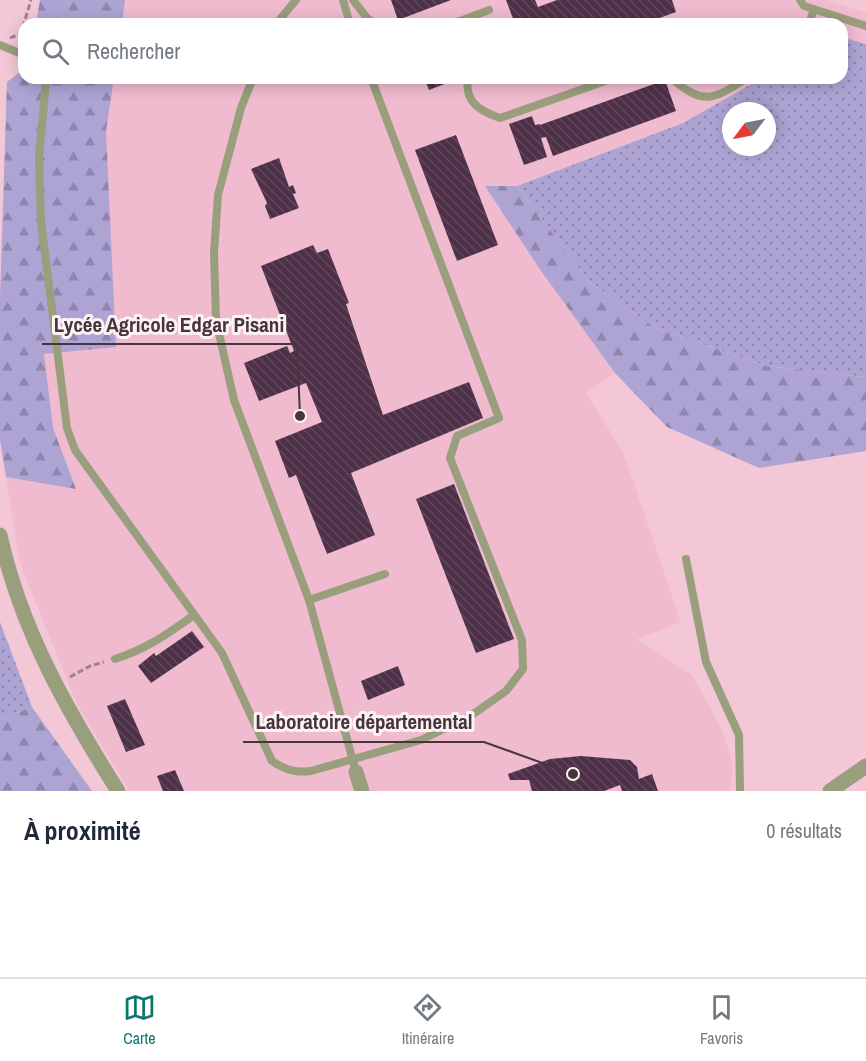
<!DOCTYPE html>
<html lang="fr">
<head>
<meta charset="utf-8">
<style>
  body { margin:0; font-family:"Archivo Narrow",sans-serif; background:#f2f2f3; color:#1f2937 }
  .compass { position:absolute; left:722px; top:102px; width:54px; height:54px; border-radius:50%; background:#fff; box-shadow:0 3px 15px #0003; rotate:238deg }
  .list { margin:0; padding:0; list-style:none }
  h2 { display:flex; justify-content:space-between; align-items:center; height:78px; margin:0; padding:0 24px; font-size:26px }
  h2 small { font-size:20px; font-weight:400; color:#747a83 }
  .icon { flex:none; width:33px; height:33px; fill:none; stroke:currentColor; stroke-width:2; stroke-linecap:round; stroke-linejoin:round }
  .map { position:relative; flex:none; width:866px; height:791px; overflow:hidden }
  .search { position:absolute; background:#fff; box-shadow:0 3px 15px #0003; left:18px; right:18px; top:18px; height:66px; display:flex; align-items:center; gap:15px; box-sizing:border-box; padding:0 21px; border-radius:18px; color:#747a83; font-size:22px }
  .sheet { height:186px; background:#fff }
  nav { display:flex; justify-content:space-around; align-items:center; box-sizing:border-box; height:84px; border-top:2px solid #e0e1e3; background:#fff; font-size:16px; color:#747a83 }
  nav a { display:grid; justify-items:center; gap:3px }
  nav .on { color:#0f766e }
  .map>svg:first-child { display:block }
  .built { fill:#f0bbcf }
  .grass { fill:url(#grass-dots); fill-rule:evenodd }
  .forest { fill:url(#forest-firs) }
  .building { fill:url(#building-back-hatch) }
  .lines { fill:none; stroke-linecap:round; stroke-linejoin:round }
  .path { stroke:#a0808b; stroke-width:3; stroke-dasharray:6 3; stroke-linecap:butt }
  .lane { stroke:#999e7c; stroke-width:8 }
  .street { stroke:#999e7c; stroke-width:15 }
  .leader { fill:none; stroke:#47353c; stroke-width:2 }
  .callout-dot { fill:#47353c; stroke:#fdf3f6; stroke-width:2 }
  .callout-label { font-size:21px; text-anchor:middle; font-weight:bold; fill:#47353c; stroke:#fdf3f6; stroke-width:6; stroke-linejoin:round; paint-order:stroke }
</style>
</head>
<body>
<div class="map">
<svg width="866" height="791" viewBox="0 0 866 791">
  <defs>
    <pattern id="grass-dots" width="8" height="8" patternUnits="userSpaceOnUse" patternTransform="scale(1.5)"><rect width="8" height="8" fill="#aea4d4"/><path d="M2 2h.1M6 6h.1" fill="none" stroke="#8f86ad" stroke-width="1.8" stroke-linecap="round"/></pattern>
    <pattern id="forest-firs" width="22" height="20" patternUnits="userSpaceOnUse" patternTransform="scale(1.5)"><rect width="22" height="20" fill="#aea4d4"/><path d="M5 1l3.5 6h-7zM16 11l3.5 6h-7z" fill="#8f86ad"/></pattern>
    <pattern id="building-back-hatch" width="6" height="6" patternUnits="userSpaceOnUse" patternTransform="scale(1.5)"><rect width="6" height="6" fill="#4e3148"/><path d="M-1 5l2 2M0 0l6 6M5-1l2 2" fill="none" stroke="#60475b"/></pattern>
  </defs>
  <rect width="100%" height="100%" fill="#f4c7d7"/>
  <g class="built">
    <path d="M40,0H826L866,13V44L842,37V24H36Z"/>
    <path d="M24,69V78H762L683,123L517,186H486L541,271L615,373L586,393L623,452L681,622L637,639L692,675L723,731L733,764L730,791H129L76,702L20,563L0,440V299L7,82Z"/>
  </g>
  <g class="grass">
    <path d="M842,37L866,44V377L766,366L656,328L590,283L517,186L683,123L762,78H842ZM731,111H767V147H731Z"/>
    <path d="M0,622L32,707L0,719Z"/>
  </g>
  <g class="forest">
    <path d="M40,0H125L122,24H36Z"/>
    <path d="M24,69V78H114L106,131L116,347L44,354L53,428L76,489L6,477L0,440V299L7,82Z"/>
    <path d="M485,186H517L590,283L656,328L766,366L866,377V451L759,468L667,427L615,373L541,271Z"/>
    <path d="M32,707L92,791H0V719Z"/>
  </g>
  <g class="building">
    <path d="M391,0H451L398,20Z"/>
    <path d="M506,0H535L538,7L557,0H672L676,12L643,24H515Z"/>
    <path d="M424,78H460L429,90Z"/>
    <path d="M665,80L676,111L553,156L546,137L541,138L547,157L524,165L509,124L532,116L535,125L540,124V125Z"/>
    <path d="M456,135L498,245L457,261L415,150Z"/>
    <path d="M279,158L289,187L293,185L296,193L293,194L299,208L270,219L265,206L267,203L251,169Z"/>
    <path d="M313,245L317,253L328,249L349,303L346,304L383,415L469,382L483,418L351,473L375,535L327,554L296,475L289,478L275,441L322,422L306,383L259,401L244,363L287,346L290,353L294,351L261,266Z"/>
    <path d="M454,484L514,639L476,653L416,499Z"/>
    <path d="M192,631L204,647L151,683L138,666L154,653L156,656Z"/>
    <path d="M398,666L405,685L368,700L361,681Z"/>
    <path d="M125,699L145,745L126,752L107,706Z"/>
    <path d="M581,756L630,760L637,767L639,779L652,774L658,791H622L620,785L604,791H532L529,780H510L508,774L550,759Z"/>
    <path d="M175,770L184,791H163L157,776Z"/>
  </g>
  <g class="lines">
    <g class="path">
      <path d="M10,38L21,33L31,0"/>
      <path d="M70,677L90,666L104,662"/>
    </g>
    <g class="lane">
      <path d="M343,0L350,24"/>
      <path d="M353,0L367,18L375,24"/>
      <path d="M800,0L804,6L866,26"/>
      <path d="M276,24L296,0"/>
      <path d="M452,24L489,10"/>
      <path d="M809,24L814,9"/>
      <path d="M0,45L24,55"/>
      <path d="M43,78L46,82L39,156L41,222L67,428L75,450L222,653L272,761C285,770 296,773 311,771L421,740L469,717L506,691L523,669L522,640L450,458L457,436L499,418L371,78"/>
      <path d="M253,78L241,108L218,195L214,253L216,320L234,400L309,600L356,772"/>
      <path d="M468,78C464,102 480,111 500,118L614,78"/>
      <path d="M671,78C704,106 713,100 747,78"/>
      <path d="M686,559L706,662L739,735L740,791"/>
      <path d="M309,600L385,574"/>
      <path d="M115,659C147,649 167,634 194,615"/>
    </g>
    <g class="street">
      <path d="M0,535C21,630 67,710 118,791"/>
      <path d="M356,772L362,791"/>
      <path d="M830,791L866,766"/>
    </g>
  </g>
  <path class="leader" d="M300 416L297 344H42M573 774L484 742H243"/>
  <g class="callout-dot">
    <circle cx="300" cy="416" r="6"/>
    <circle cx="573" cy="774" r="6"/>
  </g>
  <g class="callout-label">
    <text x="169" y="332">Lycée Agricole Edgar Pisani</text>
    <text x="364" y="729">Laboratoire départemental</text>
  </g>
</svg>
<svg class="compass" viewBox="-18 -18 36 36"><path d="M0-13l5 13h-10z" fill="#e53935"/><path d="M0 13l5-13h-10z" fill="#747a83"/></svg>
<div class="search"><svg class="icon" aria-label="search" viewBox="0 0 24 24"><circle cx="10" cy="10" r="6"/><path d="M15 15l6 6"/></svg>Rechercher</div>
</div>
<section class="sheet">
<h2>À proximité<small>0 résultats</small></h2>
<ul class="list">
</ul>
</section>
<nav>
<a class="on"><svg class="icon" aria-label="map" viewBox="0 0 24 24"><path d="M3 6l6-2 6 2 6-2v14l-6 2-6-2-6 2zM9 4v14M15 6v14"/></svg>Carte</a>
<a><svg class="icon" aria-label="directions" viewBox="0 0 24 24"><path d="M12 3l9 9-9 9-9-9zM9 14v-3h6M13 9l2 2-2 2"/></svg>Itinéraire</a>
<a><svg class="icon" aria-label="saved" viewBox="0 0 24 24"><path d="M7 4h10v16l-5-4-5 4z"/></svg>Favoris</a>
</nav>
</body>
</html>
